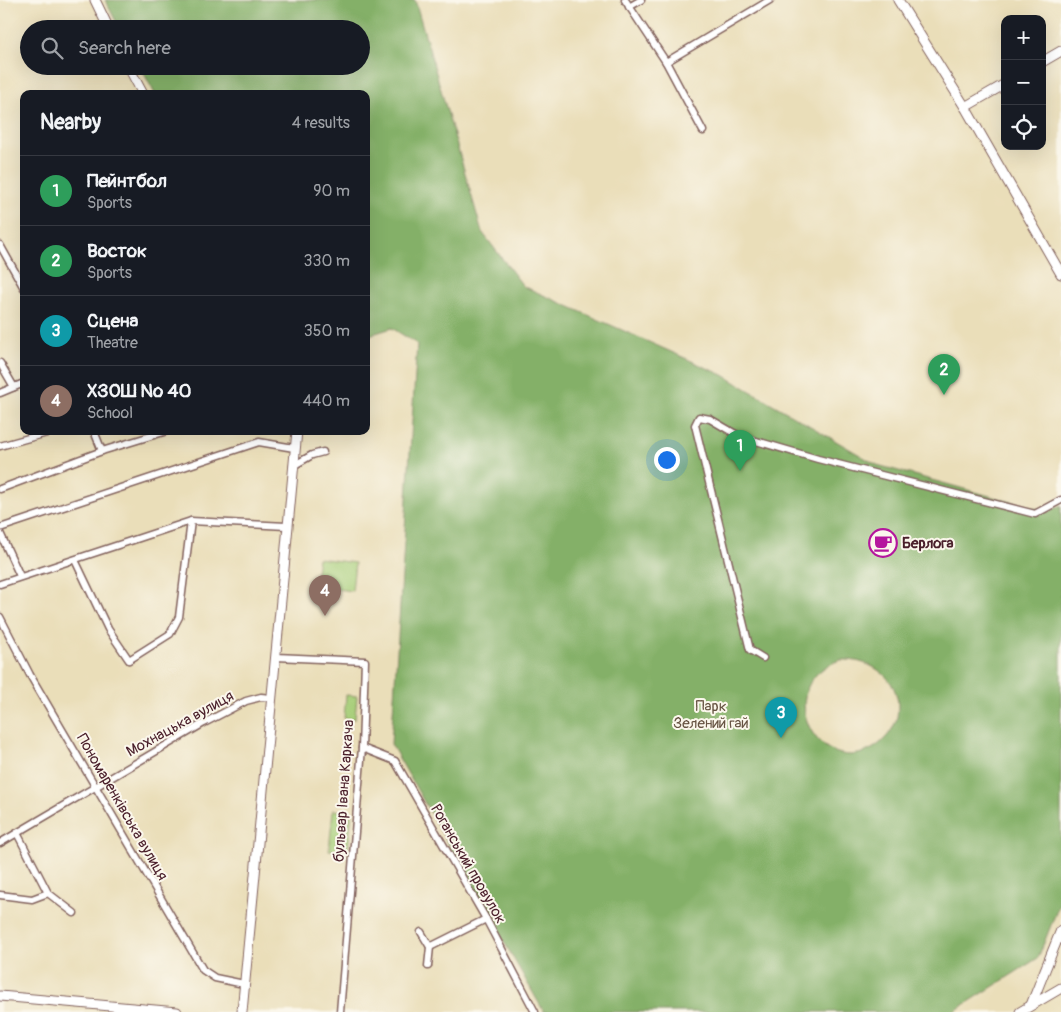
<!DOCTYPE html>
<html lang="en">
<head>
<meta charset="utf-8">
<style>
  body { margin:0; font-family:Pangolin,sans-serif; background:#242831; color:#f1f3f6 }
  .controls { position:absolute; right:15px; top:15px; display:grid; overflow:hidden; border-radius:10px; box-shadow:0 5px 20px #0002 }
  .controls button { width:45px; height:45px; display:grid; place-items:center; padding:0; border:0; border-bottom:1px solid #363941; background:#171b24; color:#f1f3f6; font:25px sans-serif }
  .you { position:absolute; left:666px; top:459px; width:18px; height:18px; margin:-12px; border:4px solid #fff; border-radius:50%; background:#1a73e8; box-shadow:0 0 0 8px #1a73e833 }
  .badge { display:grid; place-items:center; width:32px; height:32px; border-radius:50%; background:#ea580c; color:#fff; font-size:16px; font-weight:700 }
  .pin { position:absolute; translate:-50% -41px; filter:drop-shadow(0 1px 2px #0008) }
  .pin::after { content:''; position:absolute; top:26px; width:18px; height:15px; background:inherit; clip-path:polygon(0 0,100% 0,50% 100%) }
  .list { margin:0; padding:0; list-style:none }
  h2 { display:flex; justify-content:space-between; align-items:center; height:65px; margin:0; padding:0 20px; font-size:21px }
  h2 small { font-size:16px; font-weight:400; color:#9ea1a6 }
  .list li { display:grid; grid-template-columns:32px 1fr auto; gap:15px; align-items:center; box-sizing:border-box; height:70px; padding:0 20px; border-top:1px solid #363941 }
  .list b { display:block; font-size:19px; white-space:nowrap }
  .list p { margin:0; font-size:16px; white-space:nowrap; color:#9ea1a6 }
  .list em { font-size:16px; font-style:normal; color:#9ea1a6 }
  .icon { flex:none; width:28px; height:28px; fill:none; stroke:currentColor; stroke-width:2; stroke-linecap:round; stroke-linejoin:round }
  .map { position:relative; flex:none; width:1061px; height:1012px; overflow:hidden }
  .search { position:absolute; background:#171b24; box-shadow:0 5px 20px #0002; left:20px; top:20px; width:350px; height:55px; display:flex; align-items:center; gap:12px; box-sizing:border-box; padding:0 18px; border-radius:28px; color:#9ea1a6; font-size:19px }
  .panel { position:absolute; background:#171b24; box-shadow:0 5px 20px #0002; left:20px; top:90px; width:350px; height:345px; border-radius:10px }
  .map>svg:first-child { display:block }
  .green { fill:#a6cd77; stroke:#787651 }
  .forest { fill:#84b068; stroke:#67684a; fill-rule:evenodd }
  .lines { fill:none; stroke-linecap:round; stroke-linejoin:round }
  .street-casing { stroke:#82625d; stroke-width:9 }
  .secondary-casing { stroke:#82625d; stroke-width:11 }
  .street { stroke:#fff; stroke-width:6 }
  .secondary { stroke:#fff; stroke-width:9 }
  .labels { text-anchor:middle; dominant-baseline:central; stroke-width:4; stroke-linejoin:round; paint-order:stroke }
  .poi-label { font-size:15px; font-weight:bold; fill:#4a1f2b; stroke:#fbf7ec; text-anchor:start }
  .park-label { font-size:15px; fill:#665342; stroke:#fbf7ec }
  .street-label { font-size:15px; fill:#4a1f2b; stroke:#fbf7ec }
</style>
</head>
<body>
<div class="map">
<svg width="1061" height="1012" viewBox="0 0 1061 1012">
  <rect width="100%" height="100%" fill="#fbf7ec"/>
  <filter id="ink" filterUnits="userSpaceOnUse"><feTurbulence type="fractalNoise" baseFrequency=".02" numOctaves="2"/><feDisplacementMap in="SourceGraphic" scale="10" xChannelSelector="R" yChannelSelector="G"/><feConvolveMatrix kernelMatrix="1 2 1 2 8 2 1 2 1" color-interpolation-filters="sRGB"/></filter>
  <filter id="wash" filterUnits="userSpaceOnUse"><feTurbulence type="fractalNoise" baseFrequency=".0096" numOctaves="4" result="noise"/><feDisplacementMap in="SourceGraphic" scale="20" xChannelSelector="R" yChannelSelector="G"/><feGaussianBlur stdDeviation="1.12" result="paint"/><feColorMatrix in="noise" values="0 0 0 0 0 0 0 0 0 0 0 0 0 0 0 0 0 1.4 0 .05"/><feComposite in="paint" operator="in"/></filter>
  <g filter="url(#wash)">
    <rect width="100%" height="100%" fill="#eadeb9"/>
    <g class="green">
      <path d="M318,558L355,563L352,591L314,586Z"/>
      <path d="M346,695L357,696L355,719L344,718Z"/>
      <path d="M333,810L352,812L348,851L329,850Z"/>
    </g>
    <path class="forest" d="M105,0H415L482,232L523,286L723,375L877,465L1048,512L1061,505V900L1038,958L953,1012H544L391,744L417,344L392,328L366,336V94H155L140,66H361V29H120ZM840,660C874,658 904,682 897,717C894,730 885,740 875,747C818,783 768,685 840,660Z"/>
  </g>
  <g filter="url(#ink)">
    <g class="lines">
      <defs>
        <g id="street">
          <path d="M625,0L666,62L703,131"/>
          <path d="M629,7L641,0"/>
          <path d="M666,62L770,0"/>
          <path d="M0,245L24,288"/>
          <path d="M0,363L14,387"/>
          <path d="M0,393L24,383"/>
          <path d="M94,431L102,451"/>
          <path d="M0,446L54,431"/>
          <path d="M293,466L312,455L323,452"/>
          <path d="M0,489L102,451L167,431"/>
          <path d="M0,528L259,442L294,448"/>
          <path d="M0,533L20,576"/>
          <path d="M75,560L108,629L129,660L170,634L179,617L191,521"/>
          <path d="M0,584L191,521L286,526"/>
          <path d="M0,617L30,675L203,970L215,978L244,984"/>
          <path d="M276,657L365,661L362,748L340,1012"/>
          <path d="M763,658L750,650L695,425L699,417L710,419L739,436L818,459L1035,514L1061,500"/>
          <path d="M362,748L395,761L486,919L535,1012"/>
          <path d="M17,833L48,893"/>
          <path d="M0,843L204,723L246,701L261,697L271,698"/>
          <path d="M0,895L32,899L48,893L74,913"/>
          <path d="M421,932L430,947L428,966"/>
          <path d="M430,947L486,919"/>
        </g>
        <g id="secondary">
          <path d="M95,0L109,29"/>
          <path d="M898,0L965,107L1061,274"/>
          <path d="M1042,62L1061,51"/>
          <path d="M128,66L143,94"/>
          <path d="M965,107L1005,84"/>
          <path d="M0,996L177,1012"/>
          <path d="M1031,1005L1061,930"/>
          <path d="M242,1012L297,431"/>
          <path d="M1020,1012L1061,988"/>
        </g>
      </defs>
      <use href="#street" class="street-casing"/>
      <use href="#secondary" class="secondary-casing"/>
      <use href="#street" class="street"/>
      <use href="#secondary" class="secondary"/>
    </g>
  </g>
  <defs>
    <symbol id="cafe-ring" viewBox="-11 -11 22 22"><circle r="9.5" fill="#fbf7ec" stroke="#b5179e" stroke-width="1.5"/><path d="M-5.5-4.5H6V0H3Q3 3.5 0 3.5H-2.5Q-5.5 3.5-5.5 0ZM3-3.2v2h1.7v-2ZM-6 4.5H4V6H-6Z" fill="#b5179e"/></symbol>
  </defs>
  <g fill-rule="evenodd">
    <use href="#cafe-ring" x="867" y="527" width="32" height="32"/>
  </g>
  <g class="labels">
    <g class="poi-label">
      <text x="902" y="543">Берлога</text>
    </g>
    <g class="park-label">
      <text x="711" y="706">Парк<tspan x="711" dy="17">Зелений гай</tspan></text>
    </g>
    <g class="street-label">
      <text transform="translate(180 724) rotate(-29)">Мохнацька вулиця</text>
      <text transform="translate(344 791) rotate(-86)">бульвар Івана Каркача</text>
      <text transform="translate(122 807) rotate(60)">Пономаренківська вулиця</text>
      <text transform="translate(468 864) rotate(60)">Роганський провулок</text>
    </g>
  </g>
</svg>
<div class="controls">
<button>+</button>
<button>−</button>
<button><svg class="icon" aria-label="locate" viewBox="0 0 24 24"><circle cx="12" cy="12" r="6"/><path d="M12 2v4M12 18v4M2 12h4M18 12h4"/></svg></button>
</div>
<div class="you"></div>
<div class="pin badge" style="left:740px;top:471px;background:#2e9e5b">1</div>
<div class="pin badge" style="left:944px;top:395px;background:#2e9e5b">2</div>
<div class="pin badge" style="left:781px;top:738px;background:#0f9aa8">3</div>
<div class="pin badge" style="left:325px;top:616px;background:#8d6e63">4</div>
<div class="search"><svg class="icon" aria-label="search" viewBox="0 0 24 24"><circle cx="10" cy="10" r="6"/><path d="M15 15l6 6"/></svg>Search here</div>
<section class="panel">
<h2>Nearby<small>4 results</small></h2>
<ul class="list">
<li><span class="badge" style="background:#2e9e5b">1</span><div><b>Пейнтбол</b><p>Sports</p></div><em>90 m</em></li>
<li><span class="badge" style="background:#2e9e5b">2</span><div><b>Восток</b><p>Sports</p></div><em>330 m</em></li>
<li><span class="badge" style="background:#0f9aa8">3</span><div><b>Сцена</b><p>Theatre</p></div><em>350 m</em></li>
<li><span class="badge" style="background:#8d6e63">4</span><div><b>ХЗОШ № 40</b><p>School</p></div><em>440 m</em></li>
</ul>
</section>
</div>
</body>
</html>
